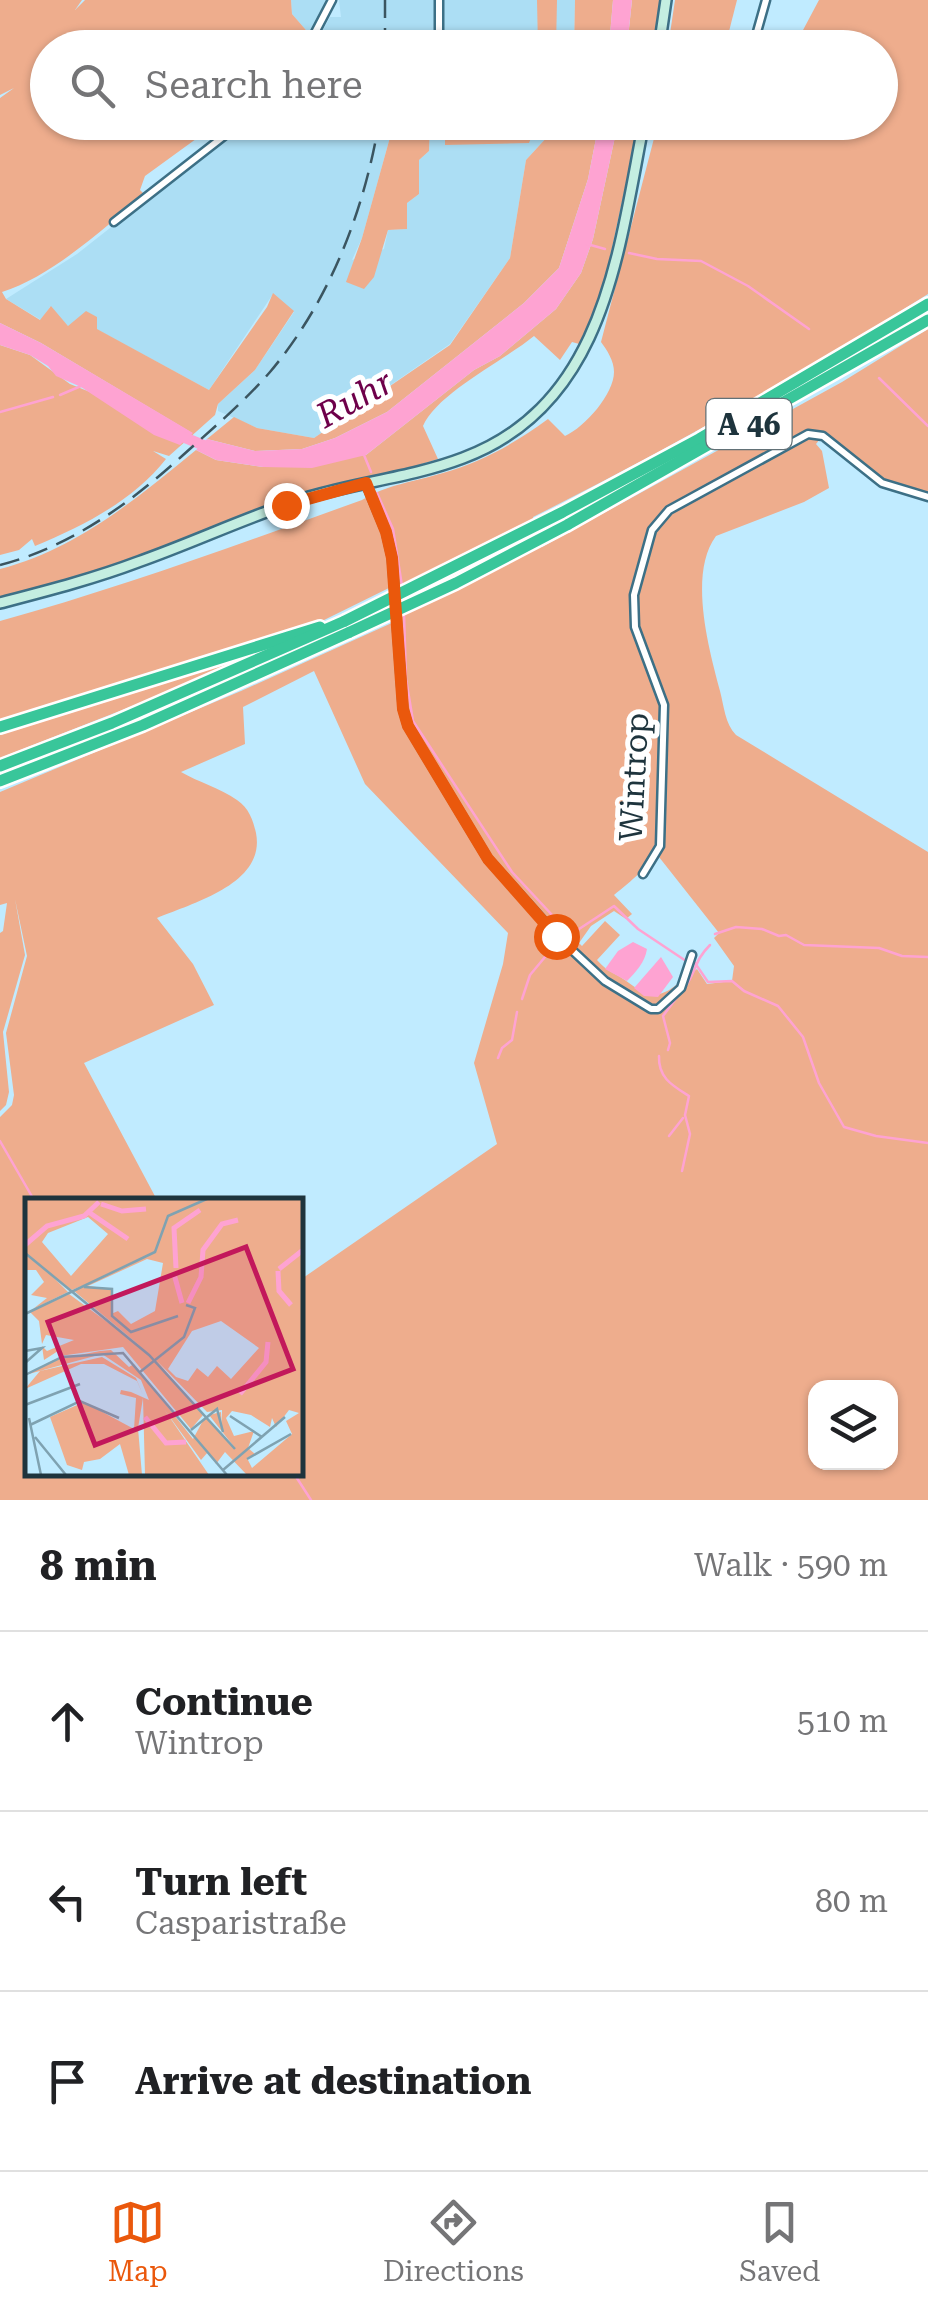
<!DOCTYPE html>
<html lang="en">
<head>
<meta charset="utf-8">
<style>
  body { margin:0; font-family:"Roboto Serif",serif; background:#f2f2f2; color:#202124 }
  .controls { position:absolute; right:30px; bottom:30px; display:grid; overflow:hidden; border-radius:20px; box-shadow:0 2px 8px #0004 }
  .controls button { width:90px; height:90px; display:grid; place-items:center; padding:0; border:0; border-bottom:2px solid #e0e0e0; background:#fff; color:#202124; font:50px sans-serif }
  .stop { position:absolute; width:30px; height:30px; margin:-22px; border:8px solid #ea580c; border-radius:50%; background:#fff }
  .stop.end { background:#ea580c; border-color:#fff; box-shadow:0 2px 10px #0008 }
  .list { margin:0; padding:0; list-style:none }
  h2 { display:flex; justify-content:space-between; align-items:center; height:130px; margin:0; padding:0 40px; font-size:42px }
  h2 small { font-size:32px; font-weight:400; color:#757577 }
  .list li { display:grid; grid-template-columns:65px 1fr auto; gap:30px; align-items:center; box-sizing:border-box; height:180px; padding:0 40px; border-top:2px solid #e0e0e0 }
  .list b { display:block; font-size:38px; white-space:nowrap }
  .list p { margin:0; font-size:32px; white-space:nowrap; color:#757577 }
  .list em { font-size:32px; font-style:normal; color:#757577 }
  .icon { flex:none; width:55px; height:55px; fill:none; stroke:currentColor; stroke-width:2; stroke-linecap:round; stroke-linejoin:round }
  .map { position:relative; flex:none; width:928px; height:1500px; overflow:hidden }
  .search { position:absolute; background:#fff; box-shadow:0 2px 8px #0004; left:30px; right:30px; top:30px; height:110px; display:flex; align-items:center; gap:25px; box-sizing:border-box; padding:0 35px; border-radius:55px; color:#757577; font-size:38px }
  .sheet { height:670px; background:#fff }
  nav { display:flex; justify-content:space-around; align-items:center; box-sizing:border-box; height:140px; border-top:2px solid #e0e0e0; background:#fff; font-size:28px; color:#757577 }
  nav a { display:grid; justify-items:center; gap:5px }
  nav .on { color:#ea580c }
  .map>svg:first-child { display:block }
  .built { fill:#acdef4 }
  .green { fill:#eead8d; fill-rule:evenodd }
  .water { fill:#fea3d2 }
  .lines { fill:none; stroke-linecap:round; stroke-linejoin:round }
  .stream { stroke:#fea3d2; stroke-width:2.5 }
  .river { stroke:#fea3d2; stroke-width:11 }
  .minor-casing { stroke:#3d7086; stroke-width:11 }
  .secondary-casing { stroke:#3d7086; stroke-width:14 }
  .motorway-casing { stroke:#fff; stroke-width:16 }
  .minor { stroke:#fff; stroke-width:6 }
  .secondary { stroke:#c4eee1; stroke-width:9 }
  .motorway { stroke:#39c69a; stroke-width:11 }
  .rail { stroke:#3b5560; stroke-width:2.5; stroke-dasharray:20 10; stroke-linecap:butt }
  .motorway-bridge-casing { stroke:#fff; stroke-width:16; stroke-linecap:butt }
  .motorway-bridge { stroke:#39c69a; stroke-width:11 }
  .route { stroke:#ea580c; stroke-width:12 }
  .labels { text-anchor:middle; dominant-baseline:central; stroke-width:10; stroke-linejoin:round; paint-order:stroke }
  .shield { fill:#fff; stroke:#627177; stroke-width:2.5 }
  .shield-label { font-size:30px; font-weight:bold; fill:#1e343d }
  .street-label { font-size:32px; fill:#1e343d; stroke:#fff }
  .water-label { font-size:35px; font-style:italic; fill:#6e004a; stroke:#fff }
  .inset-river { fill:none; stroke:#fea3d2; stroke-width:5 }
  .inset-road { fill:none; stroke:#7fa2b1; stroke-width:2.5 }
  .view { fill:#c2185b; fill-opacity:0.15; stroke:#c2185b; stroke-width:5 }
  .inset-edge { fill:none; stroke:#1e343d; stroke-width:5 }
</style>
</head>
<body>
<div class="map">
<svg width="928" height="1500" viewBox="0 0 928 1500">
  <rect width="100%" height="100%" fill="#c0ebff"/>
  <g class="built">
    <path d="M291,0H329L312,37L292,14Z"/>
    <path d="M339,0H575L574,47L313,48L330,17H341Z"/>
    <path d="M254,122L394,123L362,238L352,260L384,249L388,230L407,229V203L419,194V160L429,151L430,123H560L526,160L510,258L450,344L314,438L257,428L218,411V404L255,370L294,312L273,294L209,390L96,329L68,326L50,307L41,320L6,299L77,254L238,127L248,130Z"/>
  </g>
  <g class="green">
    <path d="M0,0H82L75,10L85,0H291L292,14L312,37L304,47L48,48V122L218,123L145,176L140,190L144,194C106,227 51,277 2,292L6,299L40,320L51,306L68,326L86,311L97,317V329L209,390L267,307L273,293L294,311L255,370L218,404L215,415L169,456L153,451L166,459C133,501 83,526 35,546L32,539L19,550L0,555V345L30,355L70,384L192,433L41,343L0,323V98L14,88L0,95Z"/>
    <path d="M537,0H557L556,47H538Z"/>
    <path d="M575,0H613L609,47L574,48Z"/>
    <path d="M632,0H661L654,47L627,48Z"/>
    <path d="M675,0H737L725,47H668Z"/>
    <path d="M819,0H928V294C800,375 669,449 533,517L536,538L542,547L842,382L928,329V495L886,482L815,431L811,438L820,439L816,444L822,451L829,488L804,502L716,536C688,574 709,649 720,691C724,706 725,724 736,735L928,852V1500H0V1117L12,1105L14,1095L6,1033L27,956L15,899L25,955L3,1032L9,1092L6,1105L0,1111V933L3,931L7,903L0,905V792L241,691L394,622L391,587L320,622L0,724V621C123,587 242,543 362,500C388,484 414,482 443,473C483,461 514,444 548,419L565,436C585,427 614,394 614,372C614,361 607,350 601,342L658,123H733L751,130L755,123L880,122V48L794,47ZM650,528L656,529L635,594L638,626L666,701L663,845L659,857L719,933L714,938L734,966L732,981L707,984L697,969C669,989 660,1007 629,983C618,974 607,972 597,960L620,935L605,921L582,946L579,943L591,926L614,911L626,919L632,914L614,895C631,881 651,866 658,845L663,702L633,626L631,589ZM314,671L365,784L508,933L503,964L474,1063L497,1144L300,1280V1472H28V1200H157L84,1063L214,1005L193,964L157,918C192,903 266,884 256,833C253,820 249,808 237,800C220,788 198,782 181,772L245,744L243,707ZM816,1388H890V1462H816Z"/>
    <path d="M394,123H430L429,151L419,160V194L407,203V229L388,230L374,277L364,289L346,282L362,238Z"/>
    <path d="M445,123V122L537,123L529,143L445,145Z"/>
    <path d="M560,123H599L588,179L559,268L524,303L387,412L335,438L302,449L255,451L207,439L234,417L257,428L314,438L450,345L510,258L526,160Z"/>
    <path d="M618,123H639L607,271L583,345L572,342L560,360L534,336C505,360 437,393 423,426L438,459L241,519L80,578L0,599V569C77,549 136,499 196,450L216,460L263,467L366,455L474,370L500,356L556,309L581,273L593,239Z"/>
    <path d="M269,648L163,694L0,758V731Z"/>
  </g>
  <g class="water">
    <path d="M613,0H632L627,47H609Z"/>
    <path d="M599,123H618L593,239L581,273L556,309L500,356L474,370L366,455L312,468L263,467L216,460L196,450L207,439L255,451L302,449L335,438L387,412L524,303L559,268L588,179Z"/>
    <path d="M0,323L41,343L193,433L180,445L154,435L81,387L56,376L48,366L30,355L0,345Z"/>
    <path d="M633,942L647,949C645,962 636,972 627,981L605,969L618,951Z"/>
    <path d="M661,957L673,977L658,997L644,996L634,988Z"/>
  </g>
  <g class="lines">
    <g class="stream">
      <path d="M587,244L605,249"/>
      <path d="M629,253L657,259L701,261L748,286L809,329"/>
      <path d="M879,378L928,426"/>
      <path d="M60,395L81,386"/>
      <path d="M0,412L53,397"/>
      <path d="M364,455L371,472"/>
      <path d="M377,493L393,529L402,586"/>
      <path d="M404,614L406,679L413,721L512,872L567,931L573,933L614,906L638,929L686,961"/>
      <path d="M715,934L736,927L762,929L779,936L786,935L804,945L879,948L902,956L928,957"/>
      <path d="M695,963L708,982L732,981L744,991L778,1006L803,1037L819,1083L844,1127L876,1136L928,1143"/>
      <path d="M685,987C697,970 694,961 710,945"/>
      <path d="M522,999L530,975L555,945"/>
      <path d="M668,1050L670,1043L663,1016L680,993"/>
      <path d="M659,1056C658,1078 673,1086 689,1096L685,1115L690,1134L682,1171"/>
      <path d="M498,1058L502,1048L512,1040L517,1012"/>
      <path d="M669,1136L683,1118"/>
      <path d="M0,1141L34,1200"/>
      <path d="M293,1472L311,1500"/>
    </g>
    <path class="river" d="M176,434L215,450"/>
    <defs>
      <g id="minor">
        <path d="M439,0V48"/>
        <path d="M307,48L332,0"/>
        <path d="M756,48L755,39L766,0"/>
        <path d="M114,222L242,122"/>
        <path d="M366,484L386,532L392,558L403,709L408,726L488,859L556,935L605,981L651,1009H658L681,988L692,955"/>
        <path d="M643,874L660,846L664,705L635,627L634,595L652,530L669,510L808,434L823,436L882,483L928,497"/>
      </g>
      <g id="secondary">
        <path d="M659,48L666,0"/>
        <path d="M0,603C46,591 93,579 138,562C195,542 251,515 309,497C359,482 413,477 463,458C605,405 618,253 644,122"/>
      </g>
      <g id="motorway">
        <path d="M561,513L699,439L928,304"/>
        <path d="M567,525L928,320"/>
        <path d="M0,727L320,627"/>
        <path d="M0,766L112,723L345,621"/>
        <path d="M0,781L143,725L350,632"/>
      </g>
    </defs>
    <use href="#minor" class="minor-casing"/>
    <use href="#secondary" class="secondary-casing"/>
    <use href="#motorway" class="motorway-casing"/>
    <use href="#minor" class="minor"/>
    <use href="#secondary" class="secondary"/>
    <use href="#motorway" class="motorway"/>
    <g class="rail">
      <path d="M385,48V0"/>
      <path d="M0,565C70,547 129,504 182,456C212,429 243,403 270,372C329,302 364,212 379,122"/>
    </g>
    <defs>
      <g id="motorway-bridge">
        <path d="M345,621L561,513"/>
        <path d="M350,632L456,583L567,525"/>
      </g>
    </defs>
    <use href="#motorway-bridge" class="motorway-bridge-casing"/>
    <use href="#motorway-bridge" class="motorway-bridge"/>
  </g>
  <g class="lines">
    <path class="route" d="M286,505L366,483L386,532L392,558L403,709L408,726L488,859L556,936"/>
  </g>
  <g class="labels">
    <rect class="shield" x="706.5" y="399" width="85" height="50" rx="8"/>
    <g class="shield-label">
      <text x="749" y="424">A 46</text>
    </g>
    <g class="street-label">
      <text transform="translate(634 777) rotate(-87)">Wintrop</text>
    </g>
    <g class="water-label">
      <text transform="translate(355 399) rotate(-29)">Ruhr</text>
    </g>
  </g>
  <g transform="translate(25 1198)">
    <rect width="278" height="278" fill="#c0ebff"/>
    <path d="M0,0H277V277H222L200,254L191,266L183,254L176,262L139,211L184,277H120L118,200L113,230L117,277H104L95,246L75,261L59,264L57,272L42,267L25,219L59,204L109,231L111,200L95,196L96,192L106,194L124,202L116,182L77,156L0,177L29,162L75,153L86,152L104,169L109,166L168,241L180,219L210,250L184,217L196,214L197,228V212L182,214L132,163L178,217L166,231L98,149L35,158L33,153L19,162L17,148L22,153L49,142L21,137L17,146L14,123L5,114L44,96L115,148L49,93L59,87L47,92L27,78L43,94L8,111L22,100L6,97L19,84L11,72H0ZM63,19L83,36L46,78L17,44L23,35ZM122,61L138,65L130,113L106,126L93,113L86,116L87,91L63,88ZM196,123L234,150L206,181L192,168L183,179L172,170L163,183L151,179L143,171L167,133ZM264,212L274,215L261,223L267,236L227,270L222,260L230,256L223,250L229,233L209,238L201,220L207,213L226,217L245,229L247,220L251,229ZM77,159L111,180L118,197L112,183L79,166H56L0,191L15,173Z" fill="#eead8d" fill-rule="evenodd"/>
    <path class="inset-river" d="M76,6L97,13L121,11M65,15L103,41M0,47L22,28L59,18L74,4M151,70L149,30L175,12M254,71L278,52M253,73L254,93L266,107M149,76L157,105M163,105L176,79L178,52L197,26L213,22M215,196L241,164L243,144M120,219L141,245L161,244"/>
    <path class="inset-road" d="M0,55L124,157L210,251M59,89L87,91V118L106,134L153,118M0,116L130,54L143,18L184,0M0,153L17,150L0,165M115,174L159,139L170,110L161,107M0,177L37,159L98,155L202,277M0,207L55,186M205,218L237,239M4,220L16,277M5,227L55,203L94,220M166,232L192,211L198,234M10,239L41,277M222,261L266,236M198,272L260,219"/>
    <path class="view" d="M221,49L268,171L70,247L23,124Z"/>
    <rect width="278" height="278" class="inset-edge"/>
  </g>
</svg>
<div class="controls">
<button><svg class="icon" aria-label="layers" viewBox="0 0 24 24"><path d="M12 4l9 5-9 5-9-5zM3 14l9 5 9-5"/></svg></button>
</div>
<div class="stop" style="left:556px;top:936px"></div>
<div class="stop end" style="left:286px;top:505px"></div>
<div class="search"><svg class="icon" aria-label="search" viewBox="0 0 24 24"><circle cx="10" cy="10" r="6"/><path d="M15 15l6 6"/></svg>Search here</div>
</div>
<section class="sheet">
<h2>8 min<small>Walk · 590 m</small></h2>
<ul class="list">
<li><svg class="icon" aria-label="ahead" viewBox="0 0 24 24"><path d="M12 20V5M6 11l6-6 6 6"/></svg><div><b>Continue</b><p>Wintrop</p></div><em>510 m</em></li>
<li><svg class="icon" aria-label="left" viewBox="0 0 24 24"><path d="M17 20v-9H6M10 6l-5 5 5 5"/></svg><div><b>Turn left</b><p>Casparistraße</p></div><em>80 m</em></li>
<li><svg class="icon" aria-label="arrive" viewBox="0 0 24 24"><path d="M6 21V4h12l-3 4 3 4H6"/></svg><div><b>Arrive at destination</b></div></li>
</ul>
</section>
<nav>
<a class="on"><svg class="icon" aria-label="map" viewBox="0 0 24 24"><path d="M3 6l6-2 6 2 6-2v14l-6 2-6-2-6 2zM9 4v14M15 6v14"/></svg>Map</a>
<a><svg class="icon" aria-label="directions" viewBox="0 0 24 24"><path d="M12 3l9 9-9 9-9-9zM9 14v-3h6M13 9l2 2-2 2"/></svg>Directions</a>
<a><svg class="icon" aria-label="saved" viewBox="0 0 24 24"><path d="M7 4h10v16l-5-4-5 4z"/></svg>Saved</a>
</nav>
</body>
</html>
